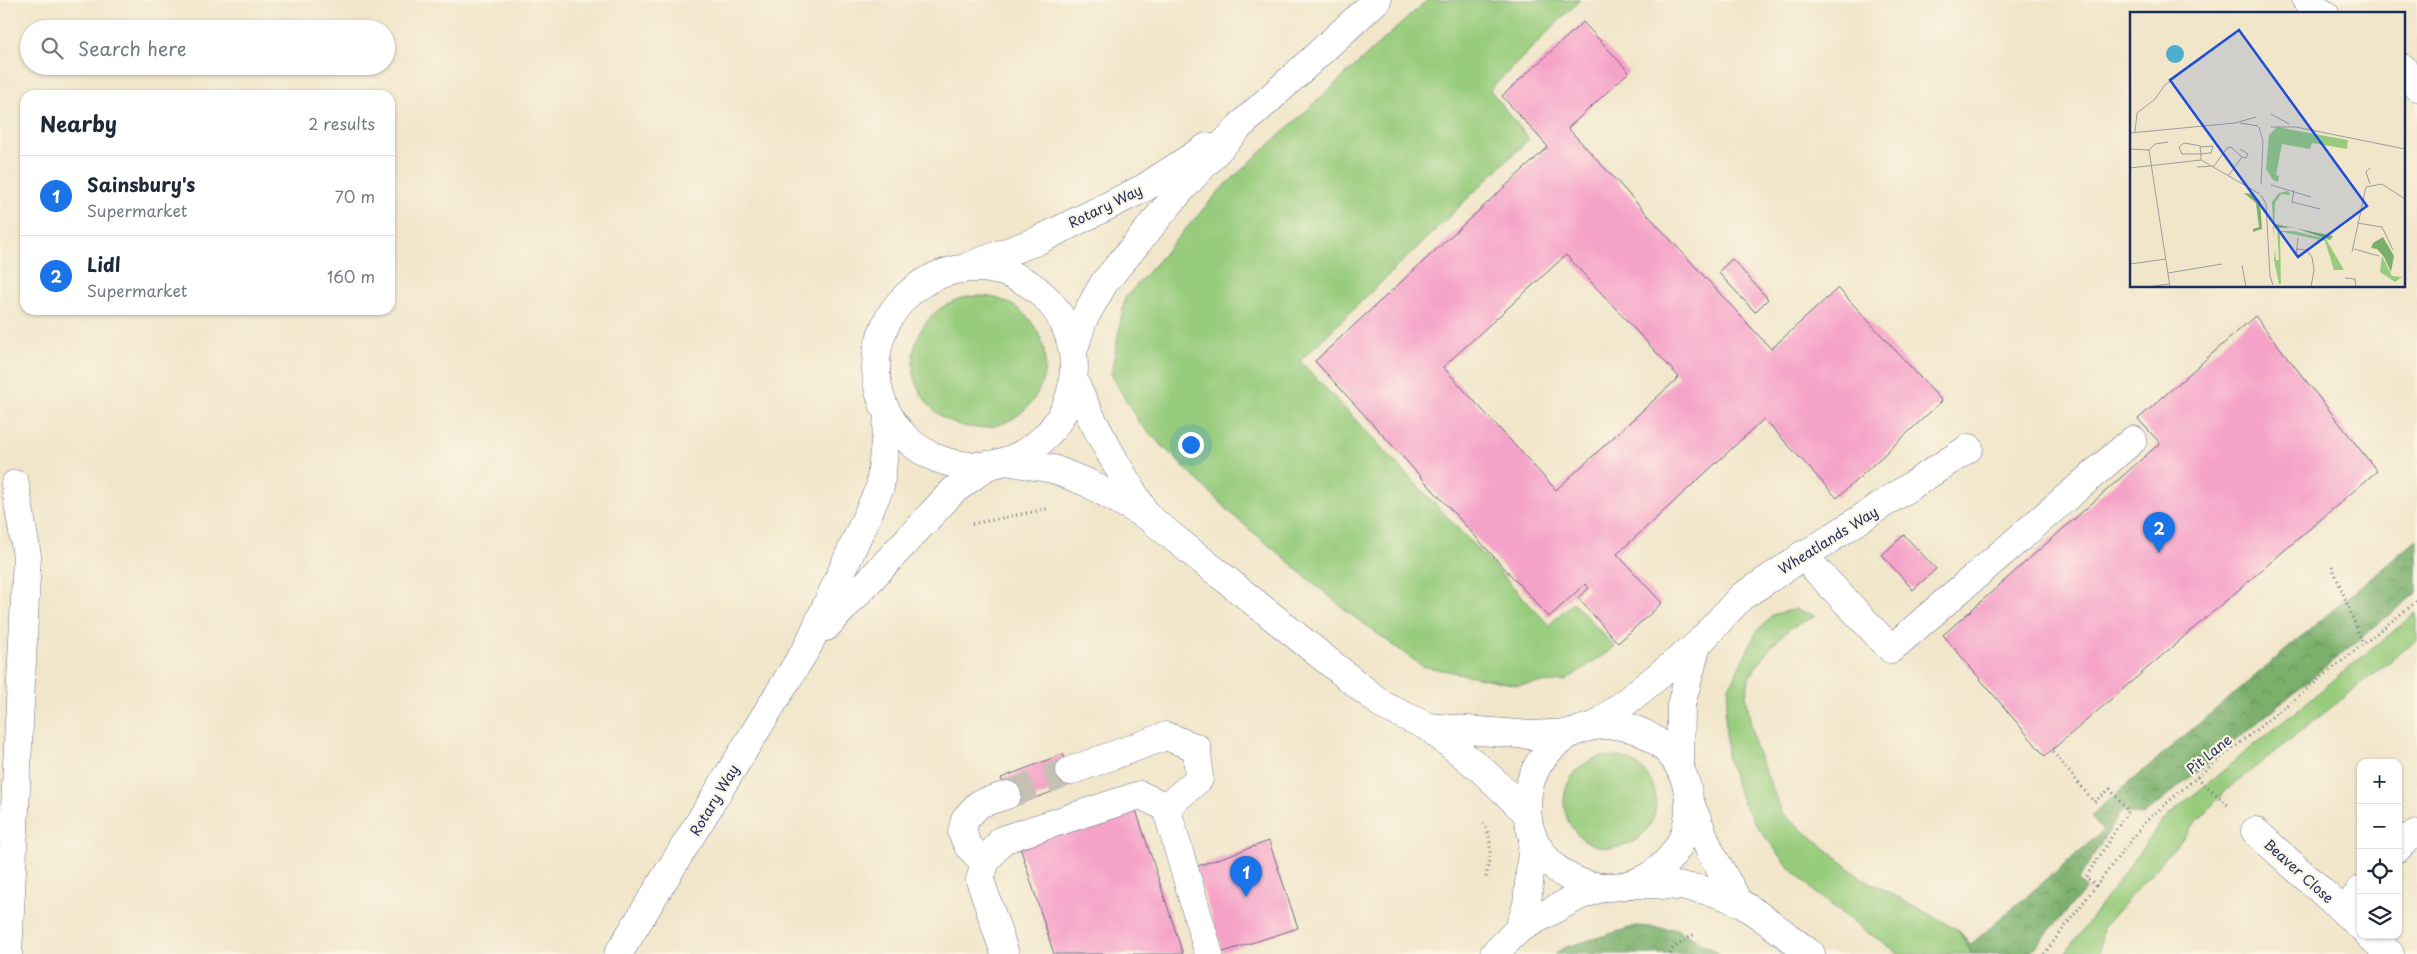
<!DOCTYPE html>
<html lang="en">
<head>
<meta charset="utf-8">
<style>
  body { margin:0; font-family:"Playpen Sans",sans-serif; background:#f6f6f7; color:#1f2937 }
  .controls { position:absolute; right:15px; bottom:15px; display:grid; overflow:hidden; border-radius:10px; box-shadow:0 1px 4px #0004 }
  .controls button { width:45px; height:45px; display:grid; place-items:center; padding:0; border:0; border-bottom:1px solid #e0e1e3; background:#fff; color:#1f2937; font:25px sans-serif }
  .you { position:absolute; left:1190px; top:444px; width:18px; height:18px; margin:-12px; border:4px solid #fff; border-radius:50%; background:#1a73e8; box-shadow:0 0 0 8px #1a73e833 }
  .badge { display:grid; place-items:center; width:32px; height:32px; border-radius:50%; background:#1a73e8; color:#fff; font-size:16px; font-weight:700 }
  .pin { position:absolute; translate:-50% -41px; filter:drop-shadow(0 1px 2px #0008) }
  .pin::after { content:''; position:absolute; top:26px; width:18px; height:15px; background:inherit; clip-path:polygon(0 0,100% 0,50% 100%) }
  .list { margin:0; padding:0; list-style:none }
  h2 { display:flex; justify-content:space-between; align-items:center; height:65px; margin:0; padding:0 20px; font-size:21px }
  h2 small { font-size:16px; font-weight:400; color:#747a83 }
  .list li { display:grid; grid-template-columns:32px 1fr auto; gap:15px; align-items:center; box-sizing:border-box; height:80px; padding:0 20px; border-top:1px solid #e0e1e3 }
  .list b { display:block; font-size:19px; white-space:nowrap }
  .list p { margin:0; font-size:16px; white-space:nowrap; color:#747a83 }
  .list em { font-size:16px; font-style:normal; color:#747a83 }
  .icon { flex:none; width:28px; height:28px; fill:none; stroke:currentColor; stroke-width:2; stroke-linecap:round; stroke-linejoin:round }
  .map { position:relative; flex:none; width:2417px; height:954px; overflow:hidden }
  .search { position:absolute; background:#fff; box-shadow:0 1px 4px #0004; left:20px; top:20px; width:375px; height:55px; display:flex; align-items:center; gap:12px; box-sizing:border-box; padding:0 18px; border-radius:28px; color:#747a83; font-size:19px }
  .panel { position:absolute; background:#fff; box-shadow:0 1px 4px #0004; left:20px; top:90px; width:375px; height:225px; border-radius:15px }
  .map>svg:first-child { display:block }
  .grass { fill:#98cc7d; stroke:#5a7e6e }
  .forest { fill:url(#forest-crowns); stroke:#4a7065 }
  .building { fill:#f5a2c8; fill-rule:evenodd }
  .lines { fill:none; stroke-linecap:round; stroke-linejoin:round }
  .minor-tunnel { stroke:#c6c1b4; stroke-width:28; stroke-dasharray:28 14; stroke-linecap:butt }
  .minor-casing { stroke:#666f84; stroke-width:29 }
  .path { stroke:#666f84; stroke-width:3; stroke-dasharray:1 4; stroke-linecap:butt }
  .minor { stroke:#fff; stroke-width:28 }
  .labels { text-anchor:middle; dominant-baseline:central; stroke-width:4.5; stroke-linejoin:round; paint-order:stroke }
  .street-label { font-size:14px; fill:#1b2f5e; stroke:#fcf5e5 }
  .inset-road { fill:none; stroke:#9b9d9f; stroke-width:1 }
  .view { fill:#1d4ed8; fill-opacity:0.15; stroke:#1d4ed8; stroke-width:2.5 }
  .inset-edge { fill:none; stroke:#1b2f5e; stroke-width:2.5 }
</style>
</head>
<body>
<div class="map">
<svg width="2417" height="954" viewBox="0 0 2417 954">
  <defs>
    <pattern id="forest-crowns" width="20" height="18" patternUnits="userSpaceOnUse" patternTransform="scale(1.25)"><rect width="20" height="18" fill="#7ab06c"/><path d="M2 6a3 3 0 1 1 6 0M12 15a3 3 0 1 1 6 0" fill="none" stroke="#63905c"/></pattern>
  </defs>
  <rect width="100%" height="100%" fill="#fcf5e5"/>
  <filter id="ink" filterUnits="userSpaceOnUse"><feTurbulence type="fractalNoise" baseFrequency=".02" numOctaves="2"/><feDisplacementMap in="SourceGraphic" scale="10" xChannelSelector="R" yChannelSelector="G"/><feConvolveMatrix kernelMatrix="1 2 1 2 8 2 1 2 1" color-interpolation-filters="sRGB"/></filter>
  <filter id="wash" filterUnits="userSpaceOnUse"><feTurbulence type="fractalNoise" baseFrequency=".0096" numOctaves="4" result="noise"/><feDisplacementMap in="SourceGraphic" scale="20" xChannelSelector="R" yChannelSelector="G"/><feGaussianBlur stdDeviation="1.12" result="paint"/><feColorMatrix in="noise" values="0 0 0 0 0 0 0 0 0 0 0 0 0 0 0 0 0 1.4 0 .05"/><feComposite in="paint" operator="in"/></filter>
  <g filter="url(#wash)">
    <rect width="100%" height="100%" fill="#f1e6ca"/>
    <g class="grass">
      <path d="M1427,0H1580L1490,90L1529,139L1300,361L1549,625L1573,602L1615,647L1565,681L1517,685L1422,666L1349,613L1234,516L1139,423L1111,374L1125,298L1220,190Z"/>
      <circle cx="979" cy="362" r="66"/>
      <path d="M1795,609L1816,616L1790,628L1770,648L1750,675L1746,696L1755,747L1783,814L1859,876L1958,930L1972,954H1900L1866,931L1818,895L1788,866L1759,829L1741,799L1727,757L1725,713L1729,687L1757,631L1772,615Z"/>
      <path d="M2417,612V640L2225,791L2103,927L2100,954H2065L2163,820Z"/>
      <circle cx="1610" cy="802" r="46"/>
    </g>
    <g class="forest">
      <path d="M2417,539V592L2143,816L2121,811L2078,880L2086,888L2029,954H1972L1958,930L1971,944L2103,831L2091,816L2099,808Z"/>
      <path d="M1636,926L1677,929L1720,954H1555L1563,948Z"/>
    </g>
    <g id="blocks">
      <g class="building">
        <path d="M1583,22L1629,72L1568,128L1771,349L1838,288L1942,401L1837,498L1764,419L1617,554L1662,603L1618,643L1578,598L1589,588L1585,584L1549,617L1315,361L1548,147L1502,96ZM1566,255L1679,377L1556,490L1443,367Z"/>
        <path d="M1732,259L1768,299L1755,312L1718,272Z"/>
        <path d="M2255,316L2377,471L2045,756L1943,635L2160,443L2138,419Z"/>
        <path d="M1904,535L1936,569L1913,590L1882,555Z"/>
        <path d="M1063,754L1075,783L1012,807L1001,778Z"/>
        <path d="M1136,810L1183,954H1054L1020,847Z"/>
        <path d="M1269,841L1298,928L1223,952L1195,867Z"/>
      </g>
    </g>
  </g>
  <g filter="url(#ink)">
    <use href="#blocks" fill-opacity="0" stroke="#666f84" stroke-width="1"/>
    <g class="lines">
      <path class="minor-tunnel" d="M1007,795L1070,771"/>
      <defs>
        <g id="minor">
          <path d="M2306,0L2325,14"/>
          <path d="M2403,68L2417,87"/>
          <path d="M969,266L1037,241L1144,188L1207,147"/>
          <circle cx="975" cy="367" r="99"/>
          <path d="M1073,352L1083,320L1104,283L1180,191L1240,126L1377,0"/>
          <path d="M1073,379C1094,427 1120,471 1147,516"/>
          <path d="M1006,461L1053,469L1088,483L1148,517L1384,706L1428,727L1482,770L1526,812"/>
          <path d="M1802,555L1891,649L2133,440"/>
          <path d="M826,627L953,491L987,466"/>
          <path d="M1597,725L1697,645L1741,597L1969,448"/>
          <circle cx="1608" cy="806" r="81"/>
          <path d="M1428,727L1531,735L1571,733"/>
          <path d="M1680,768L1681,705L1697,645"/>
          <path d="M1070,771L1166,736L1197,748L1199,779L1166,807"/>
          <path d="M1689,800L1710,851L1738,901"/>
          <path d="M2255,831L2361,927"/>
          <path d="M2398,848L2407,838L2417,834"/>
          <path d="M985,863L968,846L962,833L965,819L979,804L1007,795"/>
          <path d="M1633,884C1665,884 1710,886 1738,902C1764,916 1787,937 1811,954"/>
          <path d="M2344,912L2361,890"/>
          <path d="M1519,929L1527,905L1533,840"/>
          <path d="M2369,935L2390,954"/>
          <path d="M8,954L27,556L15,484"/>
          <path d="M618,954L808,646L880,487L888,417"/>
          <path d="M1005,954L980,880L985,863L1002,840L1140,795L1166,807L1209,954"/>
          <path d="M1494,954L1519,929L1577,897L1603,887"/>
        </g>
      </defs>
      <use href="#minor" class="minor-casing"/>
      <g class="path">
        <path d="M972,524L1047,509"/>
        <path d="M2332,566L2363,644"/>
        <path d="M2053,752L2094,802L2110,789L2128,811L2086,877L2097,886"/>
        <path d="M2197,777L2230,807"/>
        <path d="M1483,823C1495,839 1489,860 1486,878"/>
        <path d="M1670,954L1673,948L1696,933"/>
        <path d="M2044,954L2145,822L2197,777L2417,601"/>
      </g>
      <use href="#minor" class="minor"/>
    </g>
  </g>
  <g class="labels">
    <g class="street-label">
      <text transform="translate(1105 206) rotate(-26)">Rotary Way</text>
      <text transform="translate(1828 540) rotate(-32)">Wheatlands Way</text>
      <text transform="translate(2209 754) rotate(-39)">Pit Lane</text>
      <text transform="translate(714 800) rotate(-59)">Rotary Way</text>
      <text transform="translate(2299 871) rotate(42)">Beaver Close</text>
    </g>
  </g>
  <g transform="translate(2130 12)">
    <rect width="275" height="275" fill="#f1e6ca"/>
    <path d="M147,115L218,128L217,137L182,131L180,137L152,132L146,163L149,164L148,170L143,168L136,157L139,123ZM158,179L161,183L151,182L145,191L144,230L142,190L149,181ZM147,219H164L196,227L214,258H204L195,229L153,220L150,222L151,272H149L144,248L145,237L146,248H149ZM252,244L262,264L272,265L265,270L250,260Z" fill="#98cc7d"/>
    <path d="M114,181L123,182L130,189L132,217L123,220V217L129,215L126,191ZM145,210V212L203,224L200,228L162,215L145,216ZM253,225L264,244L261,260L254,245L247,237L241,236L243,231Z" fill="#7ab06c"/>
    <path d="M36 42a9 9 0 1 1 18 0a9 9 0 1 1-18 0Z" fill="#4daecc"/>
    <path class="inset-road" d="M141,102L159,112M110,111L128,114M129,115L133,129L131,172M141,115H166L275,137M5,120L7,101L24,88L35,73L75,44M0,121L105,111L126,105M0,137L19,138M110,137L118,142L116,146L112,145M19,138L40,275M19,138L25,132L38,130M71,148V142L70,135L83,134L81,141L71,142H52L49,135L54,131L71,134M67,155L84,154L97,136L101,135L112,145L98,164M0,156L71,148L130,182M240,156L236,160L240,172M141,173L181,185M164,178L162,190L190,197M131,183L136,192L140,264L143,273M227,211L252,215L263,238M167,237L176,238L182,245L184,258L181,275M224,237L249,244M222,240L236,175L252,172L275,187M166,244L168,226M0,252L36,247M112,253L116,275M38,261L92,252M215,266L225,267L226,275M18,275L39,272"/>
    <path class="view" d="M109,18L237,194L168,245L40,68Z"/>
    <rect width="275" height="275" class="inset-edge"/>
  </g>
</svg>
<div class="controls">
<button>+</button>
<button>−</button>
<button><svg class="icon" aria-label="locate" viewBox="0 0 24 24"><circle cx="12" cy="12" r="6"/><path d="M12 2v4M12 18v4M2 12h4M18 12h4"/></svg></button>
<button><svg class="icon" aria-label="layers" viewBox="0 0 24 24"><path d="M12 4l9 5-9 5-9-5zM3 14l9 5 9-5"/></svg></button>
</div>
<div class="you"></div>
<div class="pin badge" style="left:1246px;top:897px">1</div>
<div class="pin badge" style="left:2159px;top:553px">2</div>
<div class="search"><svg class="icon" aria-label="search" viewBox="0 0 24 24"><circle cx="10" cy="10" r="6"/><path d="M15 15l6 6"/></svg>Search here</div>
<section class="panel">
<h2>Nearby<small>2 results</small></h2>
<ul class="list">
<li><span class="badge">1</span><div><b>Sainsbury's</b><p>Supermarket</p></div><em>70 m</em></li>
<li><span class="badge">2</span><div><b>Lidl</b><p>Supermarket</p></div><em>160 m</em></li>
</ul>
</section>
</div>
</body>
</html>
